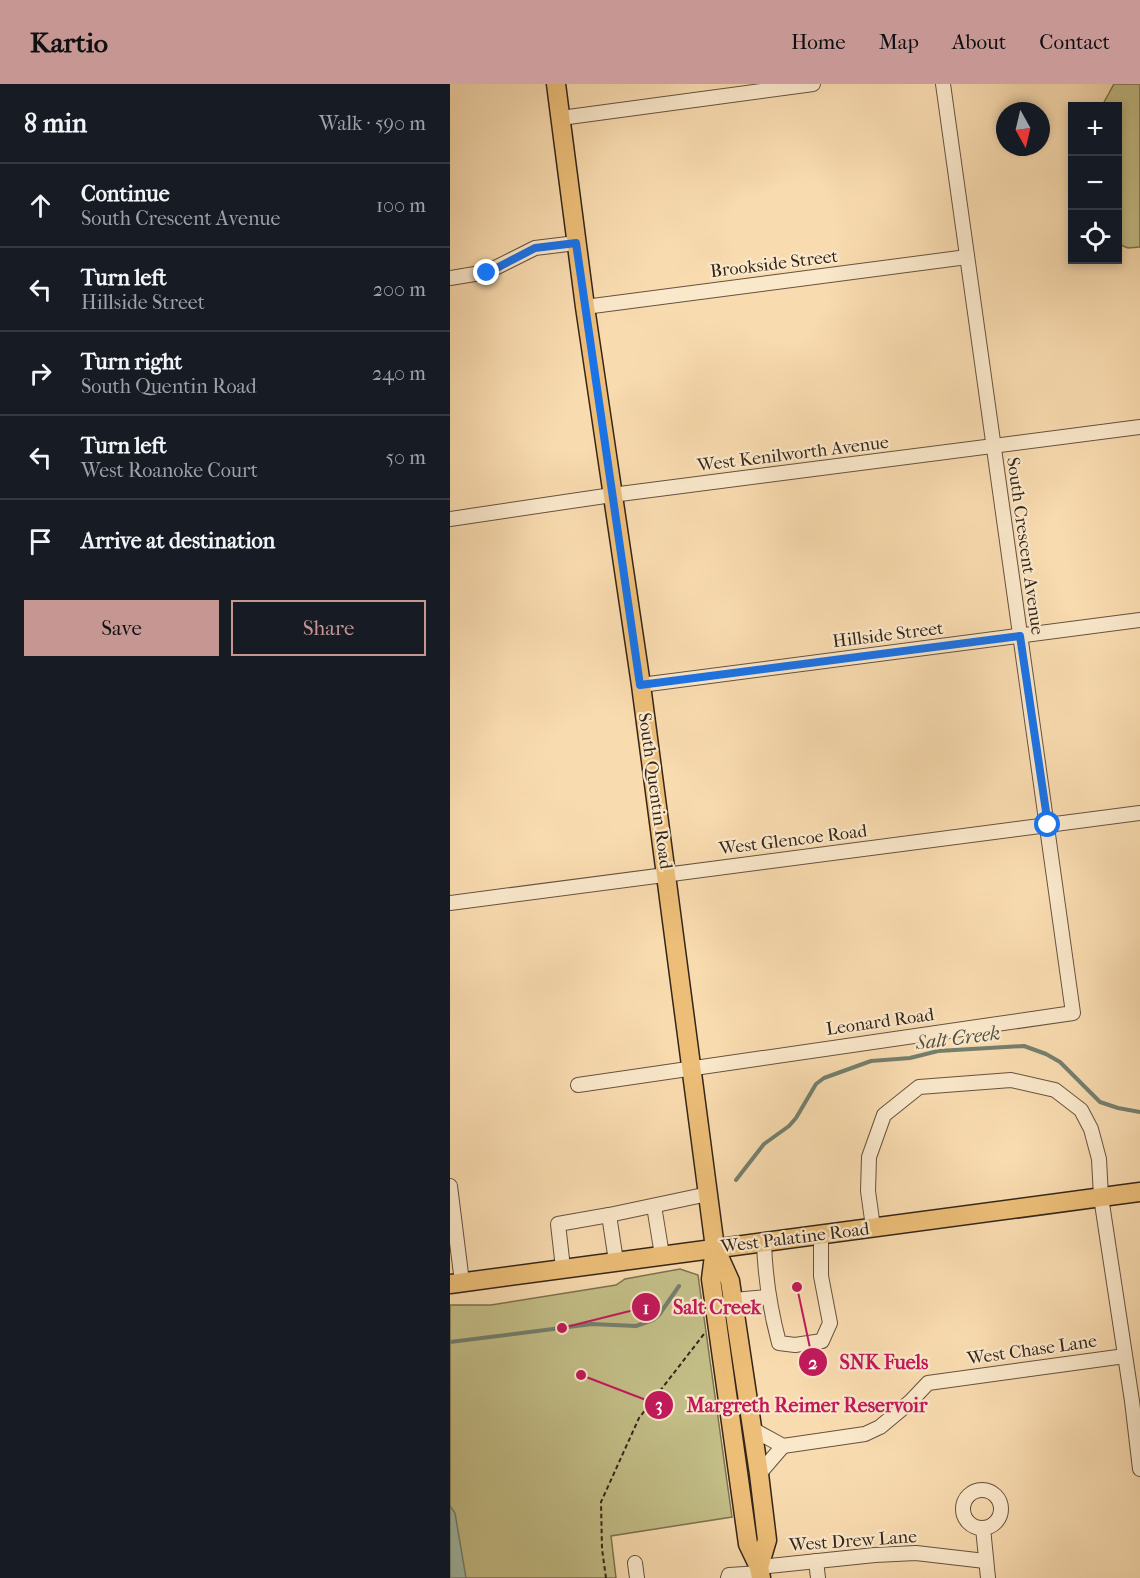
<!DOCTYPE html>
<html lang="en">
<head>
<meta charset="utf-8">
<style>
  body { margin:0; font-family:"IM FELL French Canon",serif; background:#20242c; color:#f1f3f6 }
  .controls { position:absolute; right:18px; top:18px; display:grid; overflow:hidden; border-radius:0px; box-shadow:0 3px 9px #0003 }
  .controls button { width:54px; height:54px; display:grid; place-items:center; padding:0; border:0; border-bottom:2px solid #363941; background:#171b24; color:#f1f3f6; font:30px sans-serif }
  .compass { position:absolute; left:546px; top:18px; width:54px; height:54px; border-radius:50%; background:#171b24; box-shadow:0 3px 9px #0003; rotate:172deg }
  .stop { position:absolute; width:18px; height:18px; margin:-14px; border:4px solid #1a73e8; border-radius:50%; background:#fff }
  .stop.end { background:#1a73e8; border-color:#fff; box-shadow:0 2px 6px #0008 }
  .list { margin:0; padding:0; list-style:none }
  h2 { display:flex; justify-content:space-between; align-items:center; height:78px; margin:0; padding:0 24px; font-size:26px }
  h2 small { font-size:20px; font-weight:400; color:#9ea1a6 }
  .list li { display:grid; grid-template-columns:39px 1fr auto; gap:18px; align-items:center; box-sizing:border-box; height:84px; padding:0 24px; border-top:2px solid #363941 }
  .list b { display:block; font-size:22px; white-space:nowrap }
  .list p { margin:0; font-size:20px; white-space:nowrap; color:#9ea1a6 }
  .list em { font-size:20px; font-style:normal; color:#9ea1a6 }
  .actions { display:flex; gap:12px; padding:18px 24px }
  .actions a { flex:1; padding:14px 0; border:2px solid #c59692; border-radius:0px; text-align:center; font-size:21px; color:#c59692 }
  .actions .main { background:#c59692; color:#111 }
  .icon { flex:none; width:33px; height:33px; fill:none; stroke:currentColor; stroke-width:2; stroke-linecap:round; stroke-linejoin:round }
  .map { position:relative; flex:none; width:690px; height:1494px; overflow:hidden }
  header { display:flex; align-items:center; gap:36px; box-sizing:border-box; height:84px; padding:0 30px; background:#c59692; color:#111 }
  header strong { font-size:28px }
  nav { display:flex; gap:33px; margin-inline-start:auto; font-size:21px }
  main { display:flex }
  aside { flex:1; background:#171b24 }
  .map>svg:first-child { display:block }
  .green { fill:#c3be87; stroke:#7c7250; stroke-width:1.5 }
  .water { fill:#9ebba7; stroke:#747f6e; stroke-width:1.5 }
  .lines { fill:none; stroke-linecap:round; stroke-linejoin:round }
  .stream { stroke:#747f6e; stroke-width:4 }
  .minor-casing { stroke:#66523e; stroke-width:16 }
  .major-casing { stroke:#352519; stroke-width:21 }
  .path { stroke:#352519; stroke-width:2; stroke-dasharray:4.5 3; stroke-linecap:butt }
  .minor { stroke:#fae8cb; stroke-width:14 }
  .major { stroke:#ecbe78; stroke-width:18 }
  .route { stroke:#1a73e8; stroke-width:8 }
  .labels { text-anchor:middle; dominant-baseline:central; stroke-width:4.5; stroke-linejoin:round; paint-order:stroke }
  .street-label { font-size:18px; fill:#352519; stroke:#fae8cb }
  .water-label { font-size:20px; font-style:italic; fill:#545244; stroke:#fae8cb }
  .leader { fill:none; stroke:#c2185b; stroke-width:2 }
  .callout-dot { fill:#c2185b; stroke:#fae8cb; stroke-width:2 }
  .mark-label { font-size:18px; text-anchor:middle; font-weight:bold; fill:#fff }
  .callout-label { font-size:20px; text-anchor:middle; font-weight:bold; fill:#c2185b; stroke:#fae8cb; stroke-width:4.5; stroke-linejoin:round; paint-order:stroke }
</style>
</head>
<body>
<header>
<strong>Kartio</strong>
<nav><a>Home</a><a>Map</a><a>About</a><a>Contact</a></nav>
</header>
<main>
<aside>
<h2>8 min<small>Walk · 590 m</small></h2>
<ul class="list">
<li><svg class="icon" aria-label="ahead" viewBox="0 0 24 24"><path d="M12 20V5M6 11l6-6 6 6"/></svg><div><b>Continue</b><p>South Crescent Avenue</p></div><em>100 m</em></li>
<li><svg class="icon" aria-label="left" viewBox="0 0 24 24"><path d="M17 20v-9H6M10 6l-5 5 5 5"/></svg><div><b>Turn left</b><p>Hillside Street</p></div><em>200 m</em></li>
<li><svg class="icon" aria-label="right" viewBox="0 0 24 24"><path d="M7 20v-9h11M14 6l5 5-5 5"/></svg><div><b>Turn right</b><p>South Quentin Road</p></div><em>240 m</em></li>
<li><svg class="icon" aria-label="left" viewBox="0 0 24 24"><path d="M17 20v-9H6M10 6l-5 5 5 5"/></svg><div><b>Turn left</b><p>West Roanoke Court</p></div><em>50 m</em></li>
<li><svg class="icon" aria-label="arrive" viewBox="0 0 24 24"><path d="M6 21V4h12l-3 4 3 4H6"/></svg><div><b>Arrive at destination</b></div></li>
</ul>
<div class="actions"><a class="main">Save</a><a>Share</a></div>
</aside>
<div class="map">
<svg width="690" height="1494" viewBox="0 0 690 1494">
  <rect width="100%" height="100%" fill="#f8dbaf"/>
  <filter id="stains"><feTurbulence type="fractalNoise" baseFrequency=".00333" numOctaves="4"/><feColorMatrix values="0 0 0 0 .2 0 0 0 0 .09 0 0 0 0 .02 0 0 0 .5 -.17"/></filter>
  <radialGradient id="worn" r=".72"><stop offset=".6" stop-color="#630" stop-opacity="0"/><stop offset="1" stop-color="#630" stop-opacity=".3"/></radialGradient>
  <g class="green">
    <path d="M664,0H690V163L678,164L668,160V22H648L653,20Z"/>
    <path d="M230,1185L248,1191L282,1433L161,1452L166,1494H0V1221H41L166,1201L175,1195Z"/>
  </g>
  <path class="water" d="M0,1422L5,1429L16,1494H0Z"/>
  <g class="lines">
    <g class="stream">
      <path d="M286,1096L314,1060L339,1042L346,1034L366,1000L374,994L421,977L460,974L488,967L574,962L596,970L610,978L650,1018L668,1024L690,1028"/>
      <path d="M0,1258L142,1240L186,1242L203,1236L209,1231L229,1202"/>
    </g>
    <defs>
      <g id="minor">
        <path d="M111,34L363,0"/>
        <path d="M0,194L37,188L85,164L126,159"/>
        <path d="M135,223L517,173"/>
        <path d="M0,435L162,411L690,343"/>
        <path d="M191,601L690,536"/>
        <path d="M0,819L690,729"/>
        <path d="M128,1001L623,929L493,0"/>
        <path d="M0,1102L12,1198"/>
        <path d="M204,1122L212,1171"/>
        <path d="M423,1143L418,1107L419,1073L434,1031L469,1003L561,996L605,1006L631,1026L641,1045L649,1075L651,1113L682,1317L690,1385"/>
        <path d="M314,1158C315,1193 320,1225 329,1259L345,1261L372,1257L380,1239L371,1192V1150"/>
        <path d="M166,1177L159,1131L258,1110"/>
        <path d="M113,1184L108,1140L159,1131"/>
        <path d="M283,1216L318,1213"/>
        <path d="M302,1345L333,1362L415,1350L430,1343L460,1318L478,1299L675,1272"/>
        <path d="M309,1390L333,1362"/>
        <circle cx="532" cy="1425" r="19"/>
        <path d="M533,1444L538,1494"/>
        <path d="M366,1477L368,1494"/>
        <path d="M185,1479L187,1494"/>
        <path d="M309,1483L425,1471L466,1469L535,1477"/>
        <path d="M278,1494L279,1491L310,1489"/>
      </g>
      <g id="major">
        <path d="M106,0L135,223L191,601L265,1164L261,1195L298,1460L309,1483L311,1494"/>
        <path d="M266,1166L280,1197L309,1390L317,1456L309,1483"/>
        <path d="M0,1200L690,1108"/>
      </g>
    </defs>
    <use href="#minor" class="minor-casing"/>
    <use href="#major" class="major-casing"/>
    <path class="path" d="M156,1494L152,1465L151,1418L189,1334L254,1250"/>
    <use href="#minor" class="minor"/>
    <use href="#major" class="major"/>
  </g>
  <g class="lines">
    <path class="route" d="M37,189L85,164L126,159L190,601L570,552L598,741"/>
  </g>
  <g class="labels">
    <g class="street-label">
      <text transform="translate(324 180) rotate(-7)">Brookside Street</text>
      <text transform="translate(343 370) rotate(-7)">West Kenilworth Avenue</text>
      <text transform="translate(575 462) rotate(82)">South Crescent Avenue</text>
      <text transform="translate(438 551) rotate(-7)">Hillside Street</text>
      <text transform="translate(205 707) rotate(82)">South Quentin Road</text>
      <text transform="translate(343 756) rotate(-7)">West Glencoe Road</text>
      <text transform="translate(430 938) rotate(-8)">Leonard Road</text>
      <text transform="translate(345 1154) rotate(-7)">West Palatine Road</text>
      <text transform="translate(582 1266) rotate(-8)">West Chase Lane</text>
      <text transform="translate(403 1457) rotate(-4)">West Drew Lane</text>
    </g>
    <g class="water-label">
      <text transform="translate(508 954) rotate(-7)">Salt Creek</text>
    </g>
  </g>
  <path class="leader" d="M112 1244L196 1223M347 1203L363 1278M131 1291L209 1321"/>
  <g class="callout-dot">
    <circle cx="112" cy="1244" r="6"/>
    <circle cx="347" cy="1203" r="6"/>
    <circle cx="131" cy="1291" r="6"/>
    <circle cx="196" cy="1223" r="15"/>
    <circle cx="363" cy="1278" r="15"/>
    <circle cx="209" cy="1321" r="15"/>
  </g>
  <g class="mark-label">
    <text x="196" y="1230">1</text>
    <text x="363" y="1285">2</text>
    <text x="209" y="1327">3</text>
  </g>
  <g class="callout-label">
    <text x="267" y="1230">Salt Creek</text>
    <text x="434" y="1285">SNK Fuels</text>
    <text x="357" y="1328">Margreth Reimer Reservoir</text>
  </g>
  <rect width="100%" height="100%" filter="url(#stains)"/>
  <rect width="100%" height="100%" fill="url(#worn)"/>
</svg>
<div class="controls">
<button>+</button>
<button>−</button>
<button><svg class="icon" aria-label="locate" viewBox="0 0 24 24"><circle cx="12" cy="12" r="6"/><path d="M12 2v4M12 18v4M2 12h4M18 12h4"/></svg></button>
</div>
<svg class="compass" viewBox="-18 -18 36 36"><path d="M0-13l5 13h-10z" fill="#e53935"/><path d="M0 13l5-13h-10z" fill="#9ea1a6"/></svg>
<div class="stop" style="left:598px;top:741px"></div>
<div class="stop end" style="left:37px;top:189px"></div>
</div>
</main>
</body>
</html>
